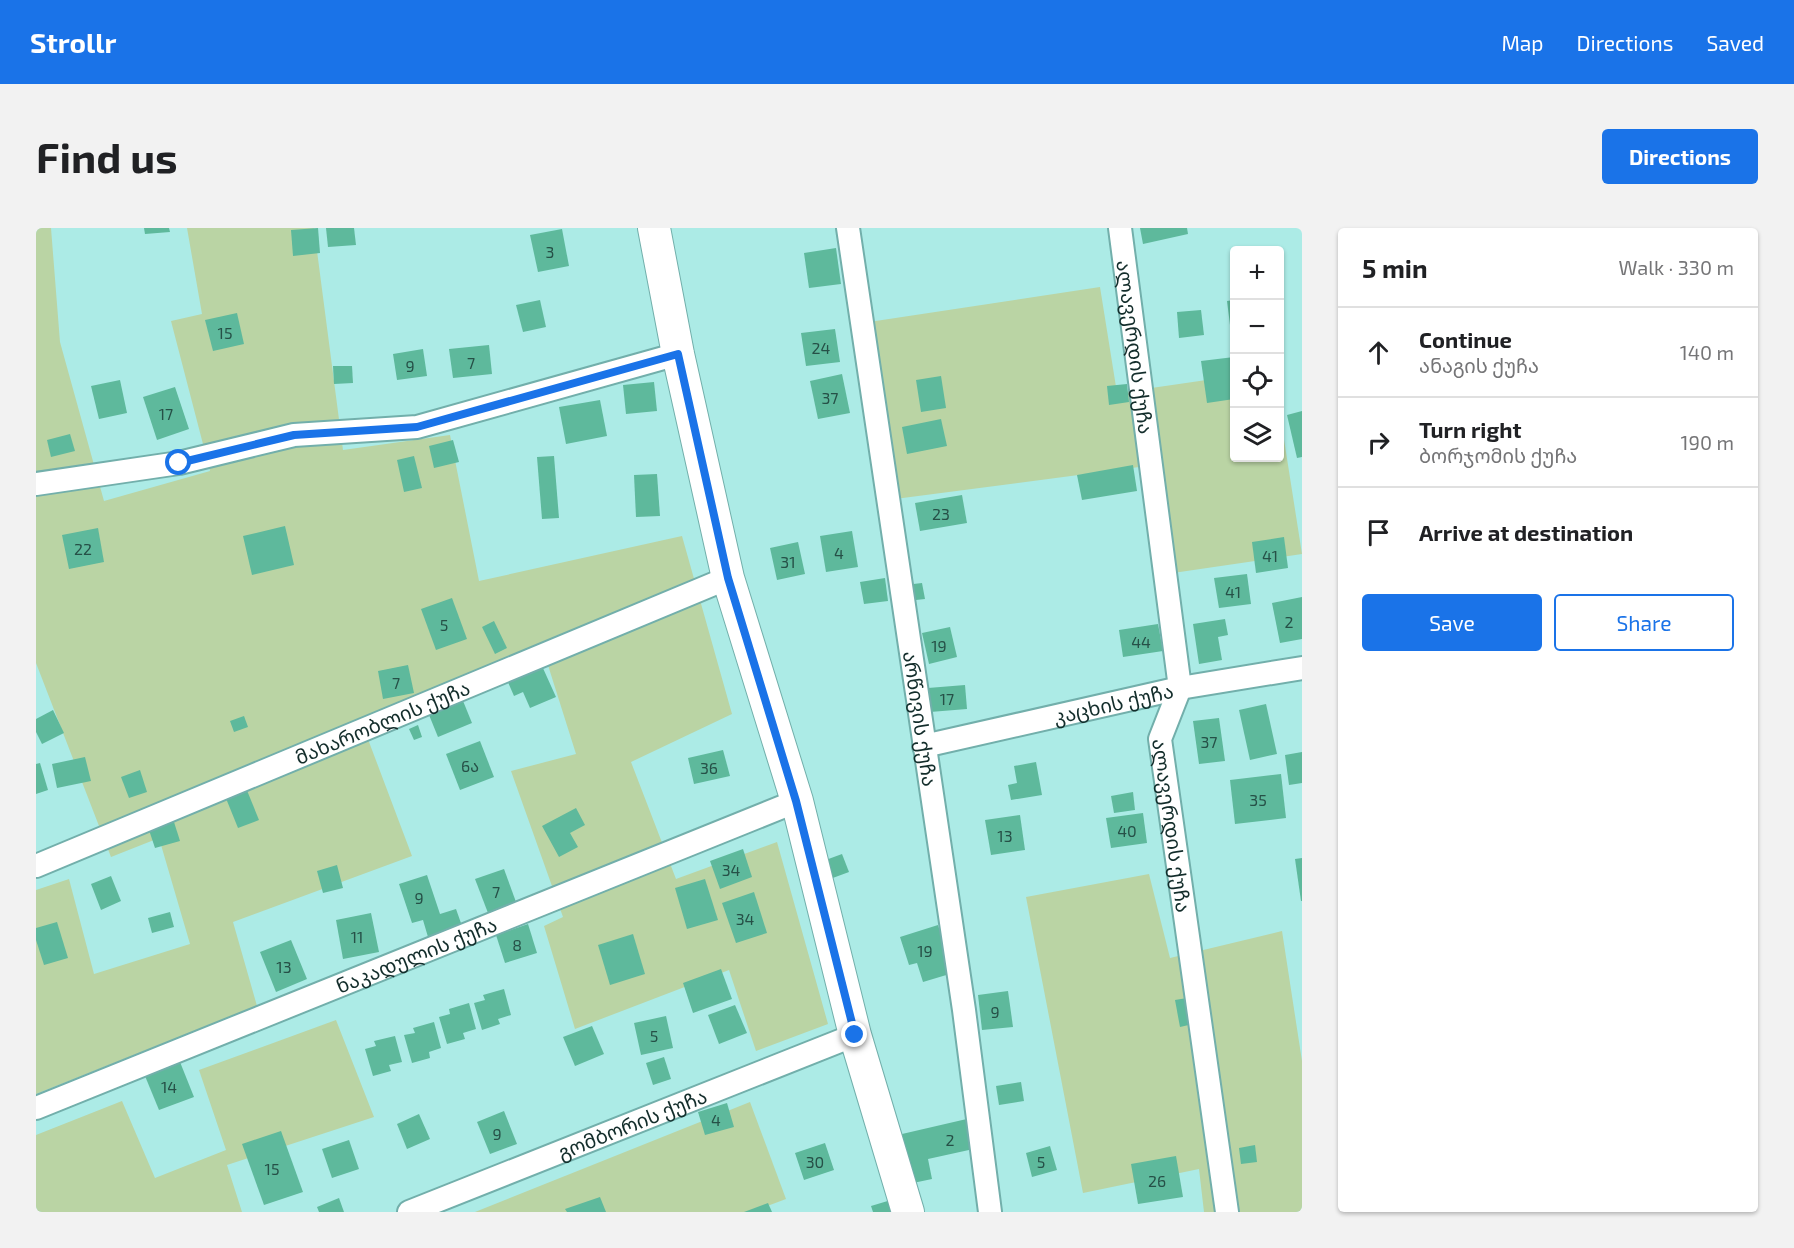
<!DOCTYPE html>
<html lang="en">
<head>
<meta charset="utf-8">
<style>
  body { margin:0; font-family:"Exo 2","Noto Sans Georgian",sans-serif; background:#f2f2f2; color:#202124 }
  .controls { position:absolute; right:18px; top:18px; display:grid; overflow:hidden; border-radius:6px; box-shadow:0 2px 4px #0004 }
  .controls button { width:54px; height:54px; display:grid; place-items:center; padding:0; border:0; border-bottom:2px solid #e0e0e0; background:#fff; color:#202124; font:30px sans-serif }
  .stop { position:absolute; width:18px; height:18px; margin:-14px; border:4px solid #1a73e8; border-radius:50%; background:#fff }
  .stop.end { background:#1a73e8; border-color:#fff; box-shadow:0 2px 6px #0008 }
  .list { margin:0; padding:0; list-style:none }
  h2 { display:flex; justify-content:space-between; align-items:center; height:78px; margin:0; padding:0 24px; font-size:26px }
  h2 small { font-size:20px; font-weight:400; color:#757577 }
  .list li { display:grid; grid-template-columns:39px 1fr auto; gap:18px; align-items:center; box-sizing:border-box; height:90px; padding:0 24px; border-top:2px solid #e0e0e0 }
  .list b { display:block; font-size:22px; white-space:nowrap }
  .list p { margin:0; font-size:20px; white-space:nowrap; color:#757577 }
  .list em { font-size:20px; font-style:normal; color:#757577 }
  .actions { display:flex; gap:12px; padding:18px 24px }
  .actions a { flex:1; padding:14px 0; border:2px solid #1a73e8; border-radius:6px; text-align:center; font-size:21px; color:#1a73e8 }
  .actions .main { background:#1a73e8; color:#fff }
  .icon { flex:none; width:33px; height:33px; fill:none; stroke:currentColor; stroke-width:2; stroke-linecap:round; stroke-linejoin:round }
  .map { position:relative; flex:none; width:1266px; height:984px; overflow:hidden; border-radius:6px }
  header { display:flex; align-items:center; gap:36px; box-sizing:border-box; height:84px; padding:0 30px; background:#1a73e8; color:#fff }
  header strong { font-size:28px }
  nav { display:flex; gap:33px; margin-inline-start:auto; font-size:21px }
  .intro { display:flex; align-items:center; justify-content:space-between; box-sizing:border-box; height:144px; padding:0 36px }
  h1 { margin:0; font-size:42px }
  .button { padding:15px 27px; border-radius:6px; background:#1a73e8; color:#fff; font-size:21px; font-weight:700 }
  main { display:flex; gap:36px; padding:0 36px }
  aside { flex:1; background:#fff; border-radius:6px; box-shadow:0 2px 4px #0004 }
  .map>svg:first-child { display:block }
  .garden { fill:#bad4a4 }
  .building { fill:#5eb99c }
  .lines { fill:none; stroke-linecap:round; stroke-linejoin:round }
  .street-casing { stroke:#72afab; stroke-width:26 }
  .secondary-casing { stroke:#72afab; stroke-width:34 }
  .street { stroke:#fff; stroke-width:22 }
  .secondary { stroke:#fff; stroke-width:32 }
  .route { stroke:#1a73e8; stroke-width:8 }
  .labels { text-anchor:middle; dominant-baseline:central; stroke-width:4.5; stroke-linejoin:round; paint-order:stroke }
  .number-label { font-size:16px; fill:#265047 }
  .street-label { font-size:20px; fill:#132d2b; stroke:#b9f8f4 }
</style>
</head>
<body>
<header>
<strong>Strollr</strong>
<nav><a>Map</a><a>Directions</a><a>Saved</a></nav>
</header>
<div class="intro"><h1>Find us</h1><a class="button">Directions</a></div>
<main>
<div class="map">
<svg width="1266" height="984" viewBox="0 0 1266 984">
  <rect width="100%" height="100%" fill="#acebe6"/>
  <g class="garden">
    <path d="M0,0H15L24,114L68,273L174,243L135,93L166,86L151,0H278L307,222L414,207L443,353L646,308L696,486L595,534L640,651L741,614L792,796L720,823L693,742L539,801L508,698L527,689L475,543L540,526L505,415L324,490L376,628L197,694L221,778L0,866V662L33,651L58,746L154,716L123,610L75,629L0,435Z"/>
    <path d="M1064,59L1081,165L1198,148V230H1244V186L1266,326L1137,345L1126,236L859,271L833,94Z"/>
    <path d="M1113,646L1134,730L1246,703L1266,833V984H1168L1163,941L1047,965L990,669Z"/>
    <path d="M300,792L338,889L191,937L206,984H0V907L86,873L119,950L190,922L163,842Z"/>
    <path d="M714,874L750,971L715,984H439Z"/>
  </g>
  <g class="building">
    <path d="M108,0H133L134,4L109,6Z"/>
    <path d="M282,0L284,25L257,28L255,2Z"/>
    <path d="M290,0H318L320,17L292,19Z"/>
    <path d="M1104,0H1151L1152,6L1107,16Z"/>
    <path d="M526,1L533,38L502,44L494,7Z"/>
    <path d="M800,20L805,56L773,60L768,25Z"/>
    <path d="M504,72L510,99L487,104L480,77Z"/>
    <path d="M1198,72V104L1195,105L1191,73Z"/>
    <path d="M1165,82L1168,107L1143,110L1141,84Z"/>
    <path d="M201,85L208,116L177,123L169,92Z"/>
    <path d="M799,101L804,134L770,138L765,105Z"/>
    <path d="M453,117L456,146L417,150L413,121Z"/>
    <path d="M387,121L391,148L361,152L357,126Z"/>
    <path d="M1198,129V171L1171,175L1165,133Z"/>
    <path d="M297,138H316L317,155L298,156Z"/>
    <path d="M806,146L814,185L782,191L774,153Z"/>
    <path d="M905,148L910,180L885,184L880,152Z"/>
    <path d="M84,152L91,185L63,191L55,158Z"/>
    <path d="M618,154L621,183L590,186L587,157Z"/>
    <path d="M1091,156L1093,174L1073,177L1071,158Z"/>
    <path d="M139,159L153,201L121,212L107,169Z"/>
    <path d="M564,172L571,208L530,216L523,179Z"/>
    <path d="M1266,183V229L1261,230L1251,187Z"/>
    <path d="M905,191L911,218L871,226L866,199Z"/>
    <path d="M34,206L39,223L15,229L11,212Z"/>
    <path d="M417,212L423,234L398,240L393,218Z"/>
    <path d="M378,228L386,260L368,264L361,232Z"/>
    <path d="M518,228L523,290L506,291L501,229Z"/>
    <path d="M1097,237L1101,263L1046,272L1041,247Z"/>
    <path d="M621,246L624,288L600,289L598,247Z"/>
    <path d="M926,267L931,295L884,303L879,275Z"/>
    <path d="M249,298L258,337L216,347L207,308Z"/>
    <path d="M62,300L68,334L33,341L26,307Z"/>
    <path d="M816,303L822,339L790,344L784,308Z"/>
    <path d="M1248,309L1252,340L1220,345L1216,314Z"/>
    <path d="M762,314L769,346L741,352L734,320Z"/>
    <path d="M1211,346L1215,376L1183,380L1178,350Z"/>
    <path d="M849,350L852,373L828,376L824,354Z"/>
    <path d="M886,355L889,371L871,373L869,357Z"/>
    <path d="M1266,369V411L1244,415L1236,375Z"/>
    <path d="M416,370L431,411L400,422L385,381Z"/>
    <path d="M1189,391L1192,407L1182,409L1186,432L1163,436L1157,396Z"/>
    <path d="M458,393L471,420L459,426L446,399Z"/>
    <path d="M1122,396L1127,423L1087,429L1083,402Z"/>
    <path d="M914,399L921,429L893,436L886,405Z"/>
    <path d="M372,437L378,465L347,471L342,443Z"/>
    <path d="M506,438L520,469L494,480L487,464L478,468L471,452Z"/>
    <path d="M929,457L931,481L894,484L892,460Z"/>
    <path d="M425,468L436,495L402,509L391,482Z"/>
    <path d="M1230,476L1241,526L1214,532L1203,482Z"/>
    <path d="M17,482L28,505L6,516L0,504V491Z"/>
    <path d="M208,488L212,499L198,504L194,493Z"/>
    <path d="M1183,490L1189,533L1163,536L1157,493Z"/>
    <path d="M382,497L386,509L378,512L373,501Z"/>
    <path d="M444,513L458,549L424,562L410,526Z"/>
    <path d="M687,522L694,548L658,556L652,530Z"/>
    <path d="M1266,524V555L1253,557L1249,527Z"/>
    <path d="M49,529L55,553L21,560L16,536Z"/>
    <path d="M1000,534L1006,567L975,572L972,557L981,555L978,538Z"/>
    <path d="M4,535L12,562L0,566V536Z"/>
    <path d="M104,542L111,564L93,570L85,549Z"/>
    <path d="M1245,546L1250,590L1199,596L1194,552Z"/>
    <path d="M210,560L223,592L202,600L189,568Z"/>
    <path d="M1097,564L1099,582L1078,585L1075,568Z"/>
    <path d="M540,580L549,597L534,605L542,619L523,629L506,598Z"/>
    <path d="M1107,585L1111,615L1075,620L1070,590Z"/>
    <path d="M984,587L989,622L955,627L949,592Z"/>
    <path d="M138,594L144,613L119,620L113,602Z"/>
    <path d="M707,621L716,649L684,661L674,633Z"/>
    <path d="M806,626L813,644L794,651L787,633Z"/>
    <path d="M1266,630V673H1265L1259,631Z"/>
    <path d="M301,637L307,660L287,665L281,643Z"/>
    <path d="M468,641L480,674L452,685L439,651Z"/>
    <path d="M391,647L404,686L420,681L426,698L392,709L387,692L376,695L363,656Z"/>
    <path d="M75,648L85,673L65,682L55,656Z"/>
    <path d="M669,651L682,692L651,701L639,660Z"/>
    <path d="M718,664L731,705L700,715L686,675Z"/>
    <path d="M134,684L138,699L116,705L112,690Z"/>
    <path d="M335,685L343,724L307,731L300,692Z"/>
    <path d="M21,694L32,730L8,737L0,712V700Z"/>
    <path d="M492,696L501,725L469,735L460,707Z"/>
    <path d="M902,697L917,745L887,754L881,735L873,737L864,709Z"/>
    <path d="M597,706L609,746L574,757L562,717Z"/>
    <path d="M255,712L271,751L240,764L224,724Z"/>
    <path d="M685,741L696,771L657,785L647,755Z"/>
    <path d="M468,761L475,787L462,791L464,796L446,802L438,775L449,772L447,767Z"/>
    <path d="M972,763L977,799L946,802L942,767Z"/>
    <path d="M1151,770L1157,796L1144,799L1139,772Z"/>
    <path d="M433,775L440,801L427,805L429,811L411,816L403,789L414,786L413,781Z"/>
    <path d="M699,777L711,805L683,816L672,787Z"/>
    <path d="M630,788L637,820L605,827L598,795Z"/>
    <path d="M398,794L405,820L393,824L394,830L376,835L368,807L379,805L377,800Z"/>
    <path d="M556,798L568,826L539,838L527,809Z"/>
    <path d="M359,808L366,834L353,837L355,843L337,848L329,821L340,818L338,813Z"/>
    <path d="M628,829L635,851L617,857L610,835Z"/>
    <path d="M144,834L158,869L123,882L109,848Z"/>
    <path d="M985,854L988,873L963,877L960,858Z"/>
    <path d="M691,875L698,899L669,907L662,884Z"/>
    <path d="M468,883L481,916L454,926L441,894Z"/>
    <path d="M383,886L394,911L371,921L361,896Z"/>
    <path d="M935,890L942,920L892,931L896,951L877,955L866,906Z"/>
    <path d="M245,903L267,964L228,977L206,916Z"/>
    <path d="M313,912L323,941L296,950L286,921Z"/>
    <path d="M789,915L798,942L768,952L759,925Z"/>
    <path d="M1219,917L1221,934L1205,936L1203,920Z"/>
    <path d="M1014,918L1021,942L996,949L990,925Z"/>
    <path d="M1140,928L1147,969L1102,976L1095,936Z"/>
    <path d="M564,969L570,984H531L529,981Z"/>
    <path d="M303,970L308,984H283L281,979Z"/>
    <path d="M855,972L859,984H837L835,978Z"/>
    <path d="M732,975L736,984H708Z"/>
  </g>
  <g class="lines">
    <defs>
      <g id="street">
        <path id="s1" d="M812,0L928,782L954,984"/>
        <path id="s2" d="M1084,0L1144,460L1124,511L1191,984"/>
        <path d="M0,256L143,235L258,207L381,199L642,126"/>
        <path id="s3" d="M888,518L1144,460L1266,440"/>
        <path id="s4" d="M0,638L692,350"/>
        <path id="s5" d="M0,880L761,573"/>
        <path id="s6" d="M373,984L819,807"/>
      </g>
      <path id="secondary" d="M618,0L642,126L692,350L761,573L819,807L872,984"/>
    </defs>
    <use href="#street" class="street-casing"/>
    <use href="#secondary" class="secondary-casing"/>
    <use href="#street" class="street"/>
    <use href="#secondary" class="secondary"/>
  </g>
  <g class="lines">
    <path class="route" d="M143,235L258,207L381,199L642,126L692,350L760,573L819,807"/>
  </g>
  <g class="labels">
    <g class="number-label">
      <text x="514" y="23">3</text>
      <text x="189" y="104">15</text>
      <text x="785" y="119">24</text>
      <text x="435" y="134">7</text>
      <text x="374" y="137">9</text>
      <text x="794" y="169">37</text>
      <text x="130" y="185">17</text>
      <text x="905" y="285">23</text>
      <text x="47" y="320">22</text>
      <text x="803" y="324">4</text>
      <text x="1234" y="327">41</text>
      <text x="752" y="333">31</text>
      <text x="1197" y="363">41</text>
      <text x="1253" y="393">2</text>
      <text x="408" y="396">5</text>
      <text x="1105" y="413">44</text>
      <text x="903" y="417">19</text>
      <text x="360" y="454">7</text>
      <text x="911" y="470">17</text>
      <text x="1173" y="513">37</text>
      <text x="434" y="537">6ა</text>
      <text x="673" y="539">36</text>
      <text x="1222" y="571">35</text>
      <text x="1091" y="602">40</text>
      <text x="969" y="607">13</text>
      <text x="695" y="641">34</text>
      <text x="460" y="663">7</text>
      <text x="383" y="669">9</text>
      <text x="709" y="690">34</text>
      <text x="321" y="708">11</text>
      <text x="481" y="716">8</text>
      <text x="889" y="722">19</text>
      <text x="248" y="738">13</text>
      <text x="959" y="783">9</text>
      <text x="618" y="807">5</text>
      <text x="133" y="858">14</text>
      <text x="680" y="891">4</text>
      <text x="461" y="905">9</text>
      <text x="914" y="911">2</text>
      <text x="779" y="933">30</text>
      <text x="1005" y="933">5</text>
      <text x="236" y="940">15</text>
      <text x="1121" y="952">26</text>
    </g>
    <g class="street-label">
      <text stroke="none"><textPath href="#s2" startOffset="120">ალავერდის ქუჩა</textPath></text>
      <text stroke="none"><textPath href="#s3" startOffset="194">კაცხის ქუჩა</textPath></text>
      <text stroke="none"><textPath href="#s1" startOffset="496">არწივის ქუჩა</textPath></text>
      <text stroke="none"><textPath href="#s4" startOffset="375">მახარობლის ქუჩა</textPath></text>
      <text stroke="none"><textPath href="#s2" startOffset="606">ალავერდის ქუჩა</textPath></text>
      <text stroke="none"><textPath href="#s5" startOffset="410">ნაკადულის ქუჩა</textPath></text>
      <text stroke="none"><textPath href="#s6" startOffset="240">გომბორის ქუჩა</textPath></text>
    </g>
  </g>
</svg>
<div class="controls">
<button>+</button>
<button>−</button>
<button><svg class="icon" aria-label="locate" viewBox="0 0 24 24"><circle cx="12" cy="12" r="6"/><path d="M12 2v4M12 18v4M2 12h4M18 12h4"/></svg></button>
<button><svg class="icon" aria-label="layers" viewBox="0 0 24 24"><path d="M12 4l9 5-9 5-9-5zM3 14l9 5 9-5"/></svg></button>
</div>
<div class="stop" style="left:143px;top:235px"></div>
<div class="stop end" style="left:819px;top:807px"></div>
</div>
<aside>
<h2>5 min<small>Walk · 330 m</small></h2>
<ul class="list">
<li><svg class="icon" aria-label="ahead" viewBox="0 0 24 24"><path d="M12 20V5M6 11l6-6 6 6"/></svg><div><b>Continue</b><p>ანაგის ქუჩა</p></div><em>140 m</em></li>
<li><svg class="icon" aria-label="right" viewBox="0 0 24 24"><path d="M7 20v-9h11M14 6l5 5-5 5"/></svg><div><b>Turn right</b><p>ბორჯომის ქუჩა</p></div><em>190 m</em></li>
<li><svg class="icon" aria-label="arrive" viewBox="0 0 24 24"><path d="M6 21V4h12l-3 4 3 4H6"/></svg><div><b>Arrive at destination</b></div></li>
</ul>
<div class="actions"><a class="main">Save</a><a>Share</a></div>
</aside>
</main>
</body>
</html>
